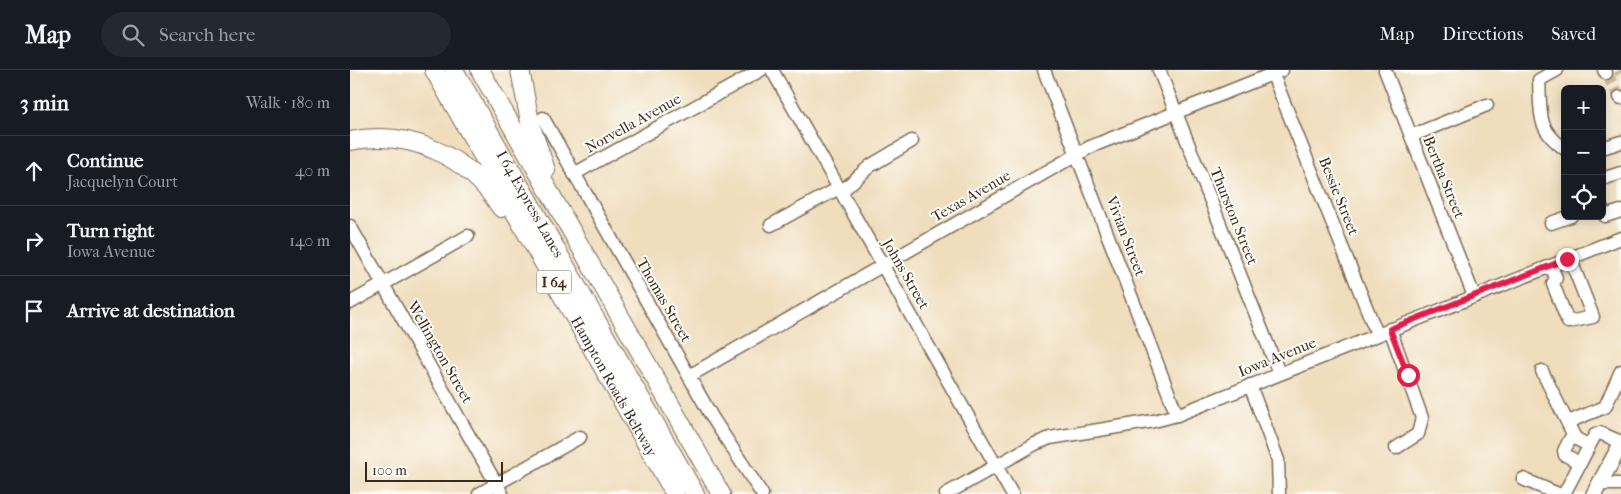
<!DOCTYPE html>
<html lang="en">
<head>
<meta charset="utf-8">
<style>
  body { margin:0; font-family:"IM FELL French Canon",serif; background:#242831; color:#f1f3f6 }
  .controls { position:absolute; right:15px; top:15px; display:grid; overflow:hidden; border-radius:8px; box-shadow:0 2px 12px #0003 }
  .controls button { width:45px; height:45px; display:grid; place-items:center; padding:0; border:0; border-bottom:1px solid #363941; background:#171b24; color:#f1f3f6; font:25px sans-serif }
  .scale { position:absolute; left:15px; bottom:12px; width:138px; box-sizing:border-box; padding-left:5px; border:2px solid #3b2a1e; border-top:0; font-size:14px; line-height:18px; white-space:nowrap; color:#3b2a1e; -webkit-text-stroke:4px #fdfcf7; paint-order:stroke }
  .stop { position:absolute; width:15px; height:15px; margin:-11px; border:4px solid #e11d48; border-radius:50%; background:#fff }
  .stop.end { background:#e11d48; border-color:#fff; box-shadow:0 1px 5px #0008 }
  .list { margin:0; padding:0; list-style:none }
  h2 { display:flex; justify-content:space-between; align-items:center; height:65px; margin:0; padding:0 20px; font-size:21px }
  h2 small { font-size:16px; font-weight:400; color:#9ea1a6 }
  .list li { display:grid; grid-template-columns:32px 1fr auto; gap:15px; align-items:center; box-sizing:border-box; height:70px; padding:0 20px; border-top:1px solid #363941 }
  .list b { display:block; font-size:19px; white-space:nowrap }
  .list p { margin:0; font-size:16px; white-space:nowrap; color:#9ea1a6 }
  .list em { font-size:16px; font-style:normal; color:#9ea1a6 }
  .icon { flex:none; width:28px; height:28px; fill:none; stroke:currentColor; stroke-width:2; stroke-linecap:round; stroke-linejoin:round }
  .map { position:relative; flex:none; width:1271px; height:424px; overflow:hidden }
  header { display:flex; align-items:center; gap:30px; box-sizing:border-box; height:70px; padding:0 25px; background:#171b24; border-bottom:1px solid #363941 }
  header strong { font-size:24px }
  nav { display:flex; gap:28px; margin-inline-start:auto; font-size:18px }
  .search { width:350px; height:45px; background:#242831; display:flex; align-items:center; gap:12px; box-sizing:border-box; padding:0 18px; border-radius:28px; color:#9ea1a6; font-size:19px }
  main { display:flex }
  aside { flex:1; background:#171b24 }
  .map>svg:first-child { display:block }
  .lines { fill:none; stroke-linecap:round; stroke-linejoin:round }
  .minor-tunnel { stroke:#cbb99c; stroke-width:12; stroke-dasharray:12 6; stroke-linecap:butt }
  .minor-casing { stroke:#7a6955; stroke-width:15 }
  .major-casing { stroke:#7a6955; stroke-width:18 }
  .highway-casing { stroke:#7a6955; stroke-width:20 }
  .minor { stroke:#fff; stroke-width:12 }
  .major { stroke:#fff; stroke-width:15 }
  .highway { stroke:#fff; stroke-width:18 }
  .route { stroke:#e11d48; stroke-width:6 }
  .labels { text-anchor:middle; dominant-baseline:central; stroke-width:4; stroke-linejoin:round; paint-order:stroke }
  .shield { fill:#fdfcf7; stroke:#75695f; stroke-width:1 }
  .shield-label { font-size:14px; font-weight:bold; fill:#3b2a1e }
  .street-label { font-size:15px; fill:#3b2a1e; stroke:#fdfcf7 }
</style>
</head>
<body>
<header>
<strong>Map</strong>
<div class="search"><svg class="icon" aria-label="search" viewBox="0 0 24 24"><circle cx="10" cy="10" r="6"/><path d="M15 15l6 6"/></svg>Search here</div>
<nav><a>Map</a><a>Directions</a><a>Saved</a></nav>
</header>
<main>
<aside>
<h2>3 min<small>Walk · 180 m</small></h2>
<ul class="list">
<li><svg class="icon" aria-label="ahead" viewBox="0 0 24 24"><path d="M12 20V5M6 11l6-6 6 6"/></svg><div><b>Continue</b><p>Jacquelyn Court</p></div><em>40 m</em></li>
<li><svg class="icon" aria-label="right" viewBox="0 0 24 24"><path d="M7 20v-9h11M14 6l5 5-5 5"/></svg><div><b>Turn right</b><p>Iowa Avenue</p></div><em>140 m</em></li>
<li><svg class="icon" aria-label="arrive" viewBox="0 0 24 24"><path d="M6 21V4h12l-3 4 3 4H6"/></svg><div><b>Arrive at destination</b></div></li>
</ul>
</aside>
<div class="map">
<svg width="1271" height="424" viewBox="0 0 1271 424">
  <rect width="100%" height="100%" fill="#fdfcf7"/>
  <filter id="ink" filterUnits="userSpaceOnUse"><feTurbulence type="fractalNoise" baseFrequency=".02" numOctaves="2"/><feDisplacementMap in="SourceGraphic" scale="10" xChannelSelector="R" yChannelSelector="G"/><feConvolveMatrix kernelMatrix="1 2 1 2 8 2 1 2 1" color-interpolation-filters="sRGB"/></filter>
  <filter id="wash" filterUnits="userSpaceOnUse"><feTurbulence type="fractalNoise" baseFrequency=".0096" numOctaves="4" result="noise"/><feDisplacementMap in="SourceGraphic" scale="20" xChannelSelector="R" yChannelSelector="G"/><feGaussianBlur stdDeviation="1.12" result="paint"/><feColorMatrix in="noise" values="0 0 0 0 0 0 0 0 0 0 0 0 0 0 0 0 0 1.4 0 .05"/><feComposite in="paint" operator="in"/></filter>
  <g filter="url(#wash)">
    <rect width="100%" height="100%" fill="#efddbc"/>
  </g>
  <g filter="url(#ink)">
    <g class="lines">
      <g class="minor-tunnel">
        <path d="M1269,0L1271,3"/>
        <path d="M1256,3L1270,27"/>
      </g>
      <defs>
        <g id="minor">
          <path d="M422,0L662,424"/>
          <path d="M694,0L827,345"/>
          <path d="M809,0L929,303"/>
          <path d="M921,0L1027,264"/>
          <path d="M1035,0L1124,226"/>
          <path d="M1207,0L1189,10C1191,43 1186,59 1215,79"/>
          <path d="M1254,0L1256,3"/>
          <path d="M1270,27L1271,28"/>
          <path d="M193,48L362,347L412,424"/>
          <path d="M1061,66L1137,35"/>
          <path d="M1252,78L1271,72"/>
          <path d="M224,104L411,0"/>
          <path d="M1252,109L1271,103"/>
          <path d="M491,122L520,96L562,71"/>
          <path d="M1252,139L1255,146L1271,141"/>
          <path d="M1201,153L1221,146"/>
          <path d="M421,155L489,118"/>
          <path d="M0,156L152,424"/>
          <path d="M1201,196L1206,208L1203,214L1218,252L1243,247L1220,188"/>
          <path d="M0,233L118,166"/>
          <path d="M1040,259L1072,348L1068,364L1046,378"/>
          <path d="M1192,301L1225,368"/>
          <path d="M339,306L740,77L932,0"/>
          <path d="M900,315L928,390L929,424"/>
          <path d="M1218,352L1255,337L1271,301"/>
          <path d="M1230,393L1215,385L1214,381L1220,369L1225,368L1232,372"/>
          <path d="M1173,409L1208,424"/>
          <path d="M1250,414H1271"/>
          <path d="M129,424L230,367"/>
          <path d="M596,424L685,374L700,368L804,351L827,345L1271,168"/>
          <path d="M1214,424L1245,365L1250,363L1271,372"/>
        </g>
        <path id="major" d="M1244,424L1271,374"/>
        <g id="highway">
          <path id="s1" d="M84,0L325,424"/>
          <path id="s2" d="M104,0L345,424"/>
          <path d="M130,0L371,424"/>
          <path d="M170,0L181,57L196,100"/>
          <path d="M0,71C61,59 118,86 151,138"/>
        </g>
      </defs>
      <use href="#minor" class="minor-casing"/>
      <use href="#major" class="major-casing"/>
      <use href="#highway" class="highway-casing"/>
      <use href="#minor" class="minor"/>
      <use href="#major" class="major"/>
      <use href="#highway" class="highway"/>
    </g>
  </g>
  <g class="lines" filter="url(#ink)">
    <path class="route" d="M1058,305L1040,259L1217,189"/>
  </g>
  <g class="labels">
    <rect class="shield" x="186.5" y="200.5" width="35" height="23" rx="4"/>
    <g class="shield-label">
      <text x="204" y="212">I 64</text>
    </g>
    <g class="street-label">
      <text transform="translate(283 53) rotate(-29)">Norvella Avenue</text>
      <text transform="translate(1094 107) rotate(68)">Bertha Street</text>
      <text transform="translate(621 126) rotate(-30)">Texas Avenue</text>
      <text transform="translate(989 126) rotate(68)">Bessie Street</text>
      <text stroke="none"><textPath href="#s2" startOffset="154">I 64 Express Lanes</textPath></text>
      <text transform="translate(884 146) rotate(68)">Thurston Street</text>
      <text transform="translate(776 166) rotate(69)">Vivian Street</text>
      <text transform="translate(556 204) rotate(60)">Johns Street</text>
      <text transform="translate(314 230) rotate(60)">Thomas Street</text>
      <text transform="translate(90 282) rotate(60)">Wellington Street</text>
      <text transform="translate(927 287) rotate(-22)">Iowa Avenue</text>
      <text stroke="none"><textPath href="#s1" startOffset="364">Hampton Roads Beltway</textPath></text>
    </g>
  </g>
</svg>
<div class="controls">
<button>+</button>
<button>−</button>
<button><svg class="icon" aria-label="locate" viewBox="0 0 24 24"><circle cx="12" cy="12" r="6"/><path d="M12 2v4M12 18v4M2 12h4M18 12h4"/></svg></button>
</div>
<div class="scale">100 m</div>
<div class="stop" style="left:1058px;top:305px"></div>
<div class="stop end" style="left:1217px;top:189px"></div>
</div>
</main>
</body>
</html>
